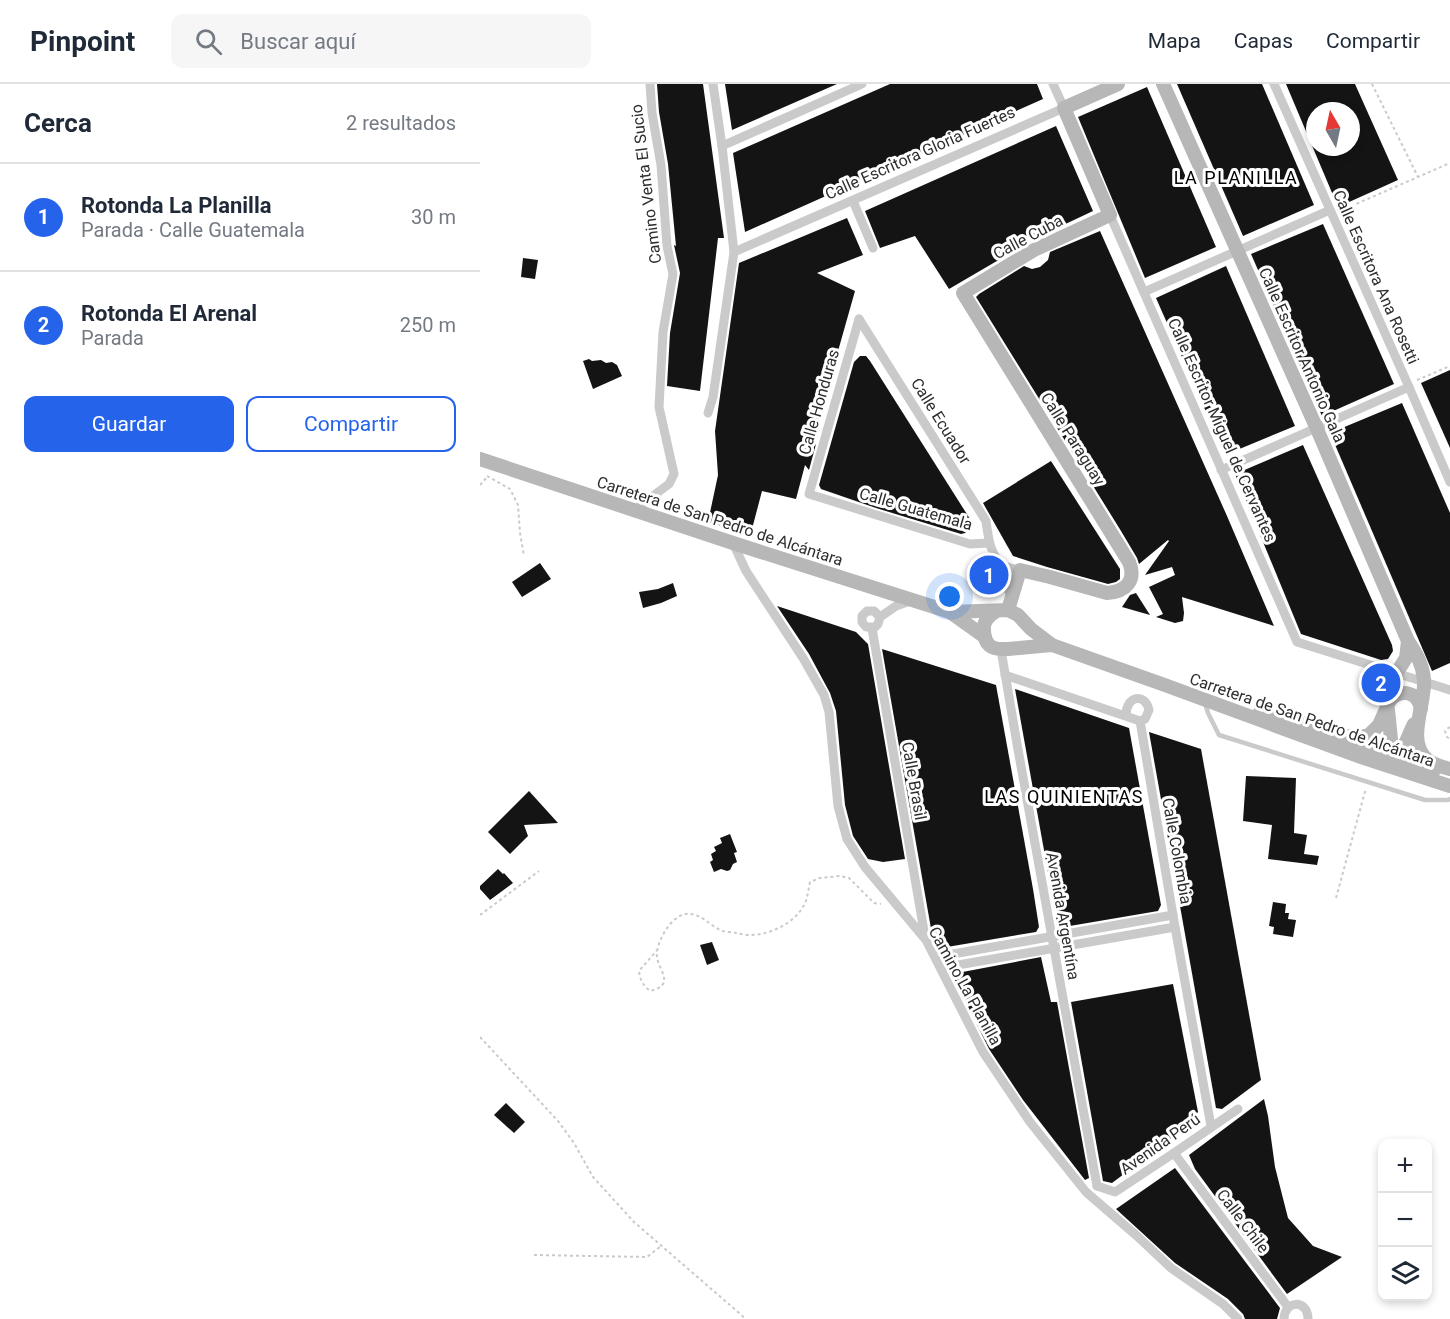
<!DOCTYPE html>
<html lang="es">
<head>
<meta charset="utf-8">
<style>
  body { margin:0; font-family:Roboto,sans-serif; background:#f6f6f7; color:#1f2937 }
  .controls { position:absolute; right:18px; bottom:18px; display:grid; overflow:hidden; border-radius:12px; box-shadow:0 3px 9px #0003 }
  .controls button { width:54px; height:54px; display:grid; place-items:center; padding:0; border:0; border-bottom:2px solid #e0e1e3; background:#fff; color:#1f2937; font:30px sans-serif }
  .compass { position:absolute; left:826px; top:18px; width:54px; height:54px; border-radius:50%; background:#fff; box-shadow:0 3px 9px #0003; rotate:351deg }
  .you { position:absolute; left:470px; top:513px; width:21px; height:21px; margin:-15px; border:4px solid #fff; border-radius:50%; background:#1a73e8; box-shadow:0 0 0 9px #1a73e833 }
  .badge { display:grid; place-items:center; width:39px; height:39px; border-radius:50%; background:#2563eb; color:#fff; font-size:20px; font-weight:700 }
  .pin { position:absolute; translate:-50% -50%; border:3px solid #fff; box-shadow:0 2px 6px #0006 }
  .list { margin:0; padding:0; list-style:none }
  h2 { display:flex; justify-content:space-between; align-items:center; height:78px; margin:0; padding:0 24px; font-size:26px }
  h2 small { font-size:20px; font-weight:400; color:#747a83 }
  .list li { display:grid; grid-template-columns:39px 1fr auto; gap:18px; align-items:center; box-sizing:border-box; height:108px; padding:0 24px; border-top:2px solid #e0e1e3 }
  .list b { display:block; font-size:22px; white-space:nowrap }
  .list p { margin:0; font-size:20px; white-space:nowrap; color:#747a83 }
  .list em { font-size:20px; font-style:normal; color:#747a83 }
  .actions { display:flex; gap:12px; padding:18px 24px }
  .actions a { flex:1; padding:14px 0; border:2px solid #2563eb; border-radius:12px; text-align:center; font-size:21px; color:#2563eb }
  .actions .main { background:#2563eb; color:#fff }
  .icon { flex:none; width:33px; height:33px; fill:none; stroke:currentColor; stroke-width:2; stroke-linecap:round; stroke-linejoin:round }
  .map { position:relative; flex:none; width:970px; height:1235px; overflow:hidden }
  header { display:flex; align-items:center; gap:36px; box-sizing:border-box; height:84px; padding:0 30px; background:#fff; border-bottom:2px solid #e0e1e3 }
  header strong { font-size:28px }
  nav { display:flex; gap:33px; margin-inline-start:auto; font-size:21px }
  .search { width:420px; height:54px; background:#f6f6f7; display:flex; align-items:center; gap:15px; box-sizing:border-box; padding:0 21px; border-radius:12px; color:#747a83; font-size:22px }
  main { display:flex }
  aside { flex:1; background:#fff }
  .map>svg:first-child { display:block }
  .building { fill:#141414; fill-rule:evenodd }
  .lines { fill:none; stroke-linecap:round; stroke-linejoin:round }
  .path { stroke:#cacaca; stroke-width:2; stroke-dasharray:3 3; stroke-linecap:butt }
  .lane { stroke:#cacaca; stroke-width:4.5 }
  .street { stroke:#cacaca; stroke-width:9 }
  .secondary { stroke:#b7b7b7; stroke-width:14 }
  .labels { text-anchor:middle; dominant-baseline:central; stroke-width:6; stroke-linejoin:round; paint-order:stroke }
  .street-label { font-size:16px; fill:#2d2d2d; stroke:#fff }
  .neighbourhood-label { font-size:18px; letter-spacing:1.5px; fill:#000; stroke:#fff }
</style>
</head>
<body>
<header>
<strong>Pinpoint</strong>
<div class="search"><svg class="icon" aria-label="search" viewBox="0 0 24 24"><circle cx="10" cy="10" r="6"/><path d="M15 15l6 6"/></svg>Buscar aquí</div>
<nav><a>Mapa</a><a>Capas</a><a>Compartir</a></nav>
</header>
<main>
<aside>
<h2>Cerca<small>2 resultados</small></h2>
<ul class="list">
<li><span class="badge">1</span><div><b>Rotonda La Planilla</b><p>Parada · Calle Guatemala</p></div><em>30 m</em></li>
<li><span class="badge">2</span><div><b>Rotonda El Arenal</b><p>Parada</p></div><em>250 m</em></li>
</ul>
<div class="actions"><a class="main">Guardar</a><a>Compartir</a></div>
</aside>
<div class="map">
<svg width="970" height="1235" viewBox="0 0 970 1235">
  <rect width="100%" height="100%" fill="#fff"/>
  <g class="building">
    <path d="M177,0H223L244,154H238L220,307L187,302L190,249L200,189L194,161L196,162L188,80L179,28Z"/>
    <path d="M245,0H357L252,46Z"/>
    <path d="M410,0H557L563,15L265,148L253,69Z"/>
    <path d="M697,0H782L834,121L763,152Z"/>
    <path d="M806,0H875L918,96L858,123ZM835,27H871V63H835Z"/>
    <path d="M667,3L736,163L665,194L598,33Z"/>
    <path d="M576,42L613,127L577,144L576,142L561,151L543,153L538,160L534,167L469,205L435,152L400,164L385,127Z"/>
    <path d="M367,134L383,171L337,189L375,207L332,359L336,360L329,386L325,381L316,415L282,407L272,445L267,449L228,438L238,391L235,347L259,179Z"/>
    <path d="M843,140L914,300L842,332L771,170Z"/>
    <path d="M620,147L747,432L794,542L702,513L704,529L703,537L695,539L676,533L683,530L669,503L695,491L692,483L665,491L689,457L688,456L659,480L657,474L641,447L496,213L499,210L544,182L552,185L560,183L568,176L570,168Z"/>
    <path d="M43,174L58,176L55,195L41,193Z"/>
    <path d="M746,182L815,342L745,371L676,214Z"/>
    <path d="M380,272H386L390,277L490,435L491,441L490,445L485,449L481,450L396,424L341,405L339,401L374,278Z"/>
    <path d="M109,275L112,277L121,276L126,279L132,278L137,281L142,292L113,305L103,277Z"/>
    <path d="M970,286V364L941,299Z"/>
    <path d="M922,319L970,429V579L952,587L850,349Z"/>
    <path d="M823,361L912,561L913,567L908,575L901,576L821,550L755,390Z"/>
    <path d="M571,377L640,485V495L636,498L628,500L567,483L533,472L503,419Z"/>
    <path d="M60,479L71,495L42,513L32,498Z"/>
    <path d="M193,499L197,512L181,519L163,524L159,508L178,505Z"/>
    <path d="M656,509L670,531L642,523L650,511Z"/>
    <path d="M297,522L376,548L388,560L425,775L403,778L388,775L373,752L365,721L356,627L350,609L329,570Z"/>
    <path d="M402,565L516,601L553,805L559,843L556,848L467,863L458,861L453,856Z"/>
    <path d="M535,605L649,644L681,821L678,827L578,844Z"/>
    <path d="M669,648L721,665L781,996L742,1025L736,1024Z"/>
    <path d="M766,692L816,694L814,749L827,751L824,770L839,772L837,781L788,775L792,741L763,737Z"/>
    <path d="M49,707L78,739L44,741L48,752L30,770L8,748Z"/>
    <path d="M250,750L257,768L254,769L257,778L253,780L250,786L247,787L241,785L234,788L230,778L233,776L231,770L236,767L234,763L242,759L240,754Z"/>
    <path d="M18,785L23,790L24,789L33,799L10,816L0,805V802Z"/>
    <path d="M793,818L806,820L805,829H809L808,835L816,836L813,853L793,850L794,843L789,842Z"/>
    <path d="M232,858L239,876L227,881L220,861Z"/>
    <path d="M561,873L571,918H577L609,1094L605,1096L543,1016L509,965L472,890Z"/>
    <path d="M693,900L718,1028L712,1039L632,1099L623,1097L591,918Z"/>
    <path d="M784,1015L788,1032L795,1083L808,1134L833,1162L862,1173L807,1210L715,1085L709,1071Z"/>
    <path d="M26,1019L45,1038L34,1049L14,1031Z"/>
    <path d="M695,1084L800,1224L797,1235H765L763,1230L748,1215L695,1179L636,1125Z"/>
  </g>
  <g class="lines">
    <g class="path">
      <path d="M892,0L938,93"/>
      <path d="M860,127L970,79"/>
      <path d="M937,296L970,282"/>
      <path d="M7,392L30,405L38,421L40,449L44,472"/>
      <path d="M0,401L8,392"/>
      <path d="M970,643L967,645L965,647L967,653L970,655"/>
      <path d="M856,814L886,704"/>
      <path d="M0,831L59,787"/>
      <path d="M178,865L159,887C160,896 163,901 170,907C195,901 180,888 177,874C175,860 190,833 205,830C220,828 229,841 242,847C246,848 252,848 256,849C260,850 265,851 270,851C290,851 315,839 324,821C328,814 328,806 330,798L340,794L360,792L369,794L394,819L401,820"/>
      <path d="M0,953L78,1037L94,1059L113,1093L154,1138L266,1235"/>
      <path d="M54,1171L167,1173L181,1162"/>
    </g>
    <g class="lane">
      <path d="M520,478C514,492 521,502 530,512"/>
      <path d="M725,619L728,629L739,651L945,716H968L970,715"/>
    </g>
    <g class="street">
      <path d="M794,0L929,303L970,398"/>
      <path d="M242,62L382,0"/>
      <path d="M373,117L393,164"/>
      <path d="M630,131L817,558L970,606"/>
      <path d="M254,168L584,24L573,0"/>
      <path d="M664,208L850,126"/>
      <path d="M379,235L329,410L490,460L509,459"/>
      <path d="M379,235L506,437C508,452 510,474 525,482C529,484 535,485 540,486"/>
      <path d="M228,329L233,313L254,168L242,62L233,0"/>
      <path d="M741,386L929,303"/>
      <path d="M154,426L189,400L194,390L179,323L183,248L193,190L187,162L181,81L172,29L170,0"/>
      <path d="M253,459L266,487L323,574L344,611L349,628L358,722L367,755L385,783L446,856L503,968L550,1038L606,1108L657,1152L691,1184L743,1220L758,1235"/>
      <path d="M400,533L394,527H387L382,532V538L386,543H395L398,540L400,533L416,522L430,517"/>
      <path d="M392,544L445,853"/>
      <path d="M521,566L537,660L617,1102"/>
      <path d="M525,591L660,637"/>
      <path d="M646,631C646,612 665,608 669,626L665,635L660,637"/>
      <path d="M660,637L695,843L731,1042"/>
      <path d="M456,873L693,831"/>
      <path d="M461,884L695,843"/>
      <path d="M694,1069L808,1223"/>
      <path d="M617,1102L635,1108L694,1069L758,1025"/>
      <path d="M804,1235C804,1216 828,1215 828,1235"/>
    </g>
    <g class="secondary">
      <path d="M683,0L837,345L928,557C936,569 943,581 944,596C946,620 925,658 948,676C954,681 963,683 970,685"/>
      <path d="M0,375L253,459L470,528L528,526L538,531L551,545L572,561L682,600L878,672L970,702"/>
      <path d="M528,526L540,486L570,493L627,509C645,508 657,497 649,478L483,209L554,166L630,131L584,24L638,0"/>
      <path d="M516,527C509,532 503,537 504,546C504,570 524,565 539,564C550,563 561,562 572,561"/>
      <path d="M470,528L505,553"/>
      <path d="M910,616C922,604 938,608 941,625"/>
      <path d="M908,626L912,665L917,677"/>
      <path d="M780,628L834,642"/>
      <path d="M825,643L955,685"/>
      <path d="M867,652L880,653L889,651L899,641L910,616L916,590L926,574L928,557"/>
      <path d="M909,672C926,669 927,652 934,640"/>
    </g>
  </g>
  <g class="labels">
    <g class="street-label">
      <text transform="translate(440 69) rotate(-24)">Calle Escritora Gloria Fuertes</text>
      <text transform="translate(166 100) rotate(-97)">Camino Venta El Sucio</text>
      <text transform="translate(548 153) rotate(-28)">Calle Cuba</text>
      <text transform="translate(896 193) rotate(66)">Calle Escritora Ana Rosetti</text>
      <text transform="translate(822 271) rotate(66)">Calle Escritor Antonio Gala</text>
      <text transform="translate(339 318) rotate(-74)">Calle Honduras</text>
      <text transform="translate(461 337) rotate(58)">Calle Ecuador</text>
      <text transform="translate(742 346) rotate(66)">Calle Escritor Miguel de Cervantes</text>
      <text transform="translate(593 355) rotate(58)">Calle Paraguay</text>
      <text transform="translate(436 425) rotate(16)">Calle Guatemala</text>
      <text transform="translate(240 437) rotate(18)">Carretera de San Pedro de Alcántara</text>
      <text transform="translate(832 636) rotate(19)">Carretera de San Pedro de Alcántara</text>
      <text transform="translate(434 697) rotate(80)">Calle Brasil</text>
      <text transform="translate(697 767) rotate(80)">Calle Colombia</text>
      <text transform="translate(583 832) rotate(80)">Avenida Argentína</text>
      <text transform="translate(485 902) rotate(61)">Camino La Planilla</text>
      <text transform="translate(680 1060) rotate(-35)">Avenida Perú</text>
      <text transform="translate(763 1137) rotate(53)">Calle Chile</text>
    </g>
    <g class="neighbourhood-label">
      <text x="756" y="93">LA PLANILLA</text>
      <text x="584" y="712">LAS QUINIENTAS</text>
    </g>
  </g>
</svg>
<div class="controls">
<button>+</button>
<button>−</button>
<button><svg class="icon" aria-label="layers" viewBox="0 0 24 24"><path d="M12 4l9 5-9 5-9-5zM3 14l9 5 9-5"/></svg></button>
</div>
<svg class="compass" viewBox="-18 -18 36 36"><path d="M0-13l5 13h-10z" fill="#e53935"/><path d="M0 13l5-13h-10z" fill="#747a83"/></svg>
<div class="you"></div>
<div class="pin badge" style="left:509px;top:491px">1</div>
<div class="pin badge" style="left:901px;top:599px">2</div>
</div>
</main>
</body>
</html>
